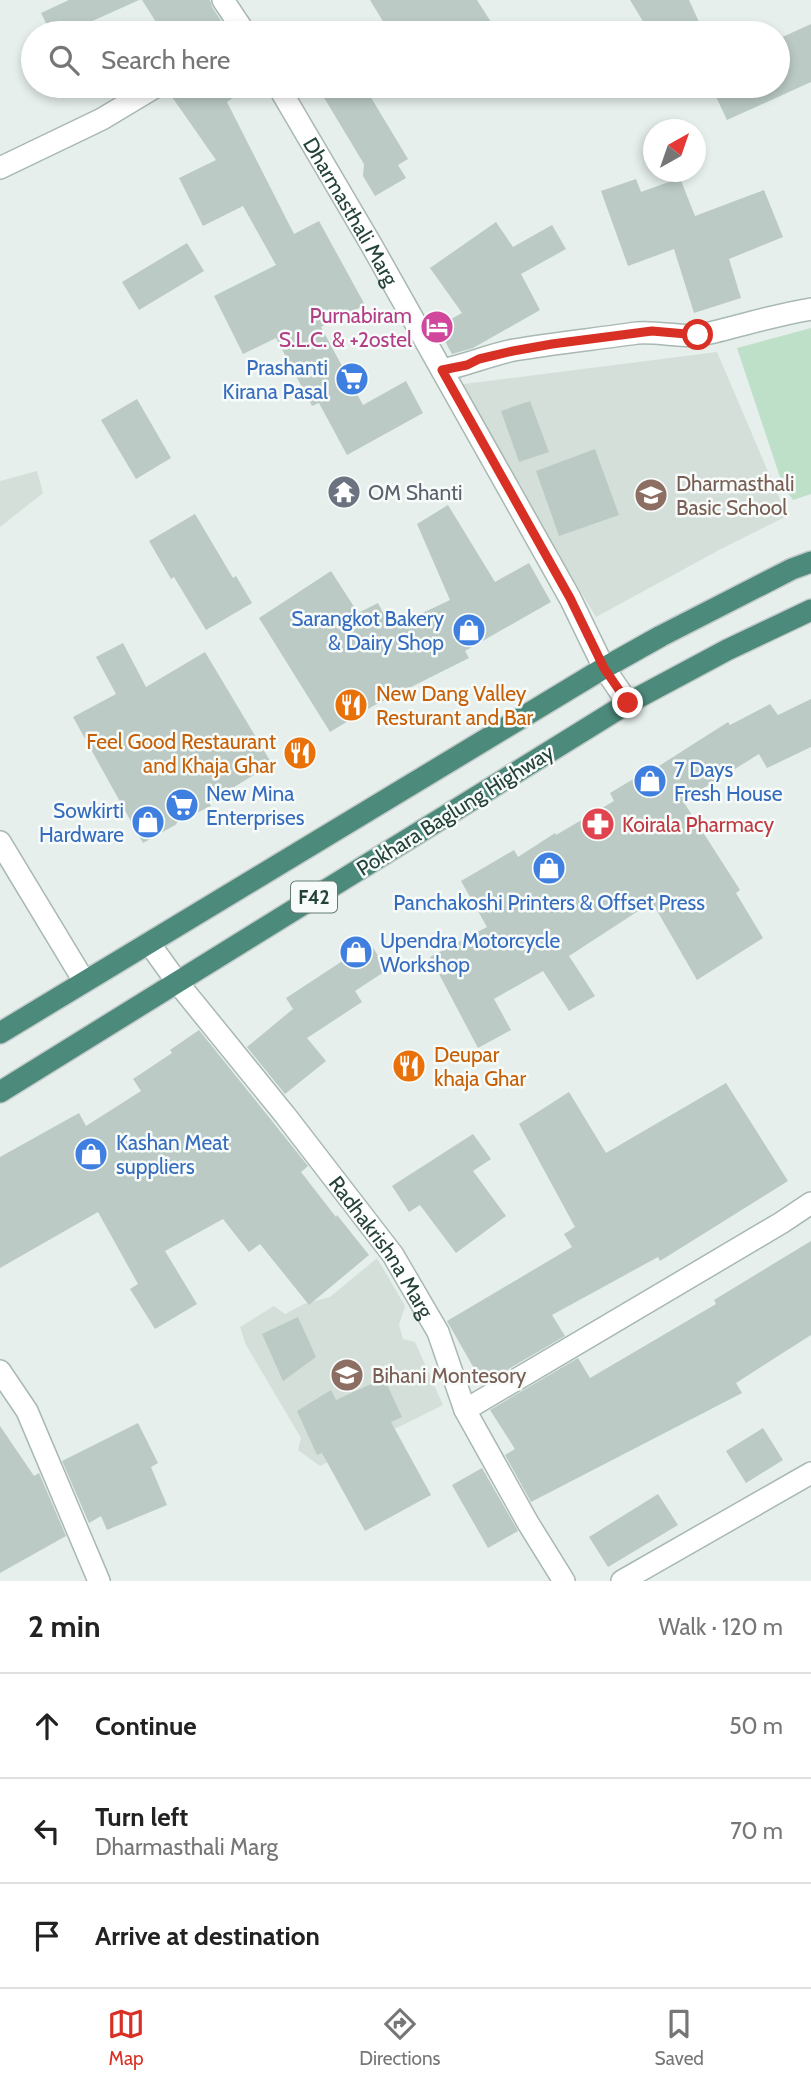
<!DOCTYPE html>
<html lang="en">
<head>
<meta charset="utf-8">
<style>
  body { margin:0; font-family:Cabin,sans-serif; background:#f6f6f6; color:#222 }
  .compass { position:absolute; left:643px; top:119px; width:63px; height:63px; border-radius:50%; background:#fff; box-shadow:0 4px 10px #0003; rotate:40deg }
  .stop { position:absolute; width:21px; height:21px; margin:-16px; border:5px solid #d93025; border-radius:50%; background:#fff }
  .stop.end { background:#d93025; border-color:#fff; box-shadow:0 2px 7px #0008 }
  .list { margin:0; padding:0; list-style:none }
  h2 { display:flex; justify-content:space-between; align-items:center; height:91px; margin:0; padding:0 28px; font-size:30px }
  h2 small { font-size:23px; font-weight:400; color:#767676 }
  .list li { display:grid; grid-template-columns:46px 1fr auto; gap:21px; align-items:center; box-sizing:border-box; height:105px; padding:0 28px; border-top:2px solid #e0e0e0 }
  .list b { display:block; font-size:26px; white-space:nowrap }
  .list p { margin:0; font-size:23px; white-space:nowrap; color:#767676 }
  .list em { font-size:23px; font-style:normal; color:#767676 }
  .icon { flex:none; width:38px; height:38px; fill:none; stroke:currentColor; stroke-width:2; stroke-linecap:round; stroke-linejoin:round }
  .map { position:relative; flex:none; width:811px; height:1581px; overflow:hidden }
  .search { position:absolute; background:#fff; box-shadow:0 4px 10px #0003; left:21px; right:21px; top:21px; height:77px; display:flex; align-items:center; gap:18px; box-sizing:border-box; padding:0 24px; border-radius:38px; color:#767676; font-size:26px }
  .sheet { height:406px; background:#fff }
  nav { display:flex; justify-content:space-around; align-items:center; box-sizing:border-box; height:98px; border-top:2px solid #e0e0e0; background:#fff; font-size:19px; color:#767676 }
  nav a { display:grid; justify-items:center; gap:4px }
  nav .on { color:#d93025 }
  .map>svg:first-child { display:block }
  .built { fill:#d4dfda }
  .green { fill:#bfe0c8 }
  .building { fill:#bbcac4 }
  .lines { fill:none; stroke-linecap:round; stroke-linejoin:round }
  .minor-casing { stroke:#a8b8b2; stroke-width:24 }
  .trunk-casing { stroke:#c2cac8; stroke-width:24 }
  .minor { stroke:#fff; stroke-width:21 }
  .trunk { stroke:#4c8a7c; stroke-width:21 }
  .route { stroke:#d93025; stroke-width:9 }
  .labels { text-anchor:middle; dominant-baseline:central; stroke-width:5; stroke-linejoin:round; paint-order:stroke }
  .shield { fill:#f7fbf9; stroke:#637a73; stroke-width:2 }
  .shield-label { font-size:19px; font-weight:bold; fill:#24423a }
  .street-label { font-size:21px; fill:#24423a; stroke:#f7fbf9 }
  .hotel-label { font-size:21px; fill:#b23c85; stroke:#f7fbf9; text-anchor:end }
  .shop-label { font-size:21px; fill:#366cbe; stroke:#f7fbf9; text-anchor:start }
  .education-label { font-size:21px; fill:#785e54; stroke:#f7fbf9; text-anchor:start }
  .worship-label { font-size:21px; fill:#5b616d; stroke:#f7fbf9; text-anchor:start }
  .food-label { font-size:21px; fill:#c56008; stroke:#f7fbf9; text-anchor:start }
  .health-label { font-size:21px; fill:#be3a42; stroke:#f7fbf9; text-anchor:start }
</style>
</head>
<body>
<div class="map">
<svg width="811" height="1581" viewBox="0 0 811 1581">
  <rect width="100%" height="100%" fill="#e6efeb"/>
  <g class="built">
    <path d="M717,352L787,516L721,549L596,617L456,385Z"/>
    <path d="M37,471L43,493L0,527V481Z"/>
    <path d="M377,1258L405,1306L399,1325L403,1339L415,1342L443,1405L320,1466L298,1450L301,1438L246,1345L240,1327L274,1306L285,1314L304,1304L330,1297Z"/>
  </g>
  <path class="green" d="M811,328V494L793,500L783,486L737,348Z"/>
  <g class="building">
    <path d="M69,0H139L66,33H51L41,13Z"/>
    <path d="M142,0H210L212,7L229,33H163Z"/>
    <path d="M370,0H477L498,33H390Z"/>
    <path d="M630,0H689L704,33H650Z"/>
    <path d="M811,24V82L727,120L711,86H778V39Z"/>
    <path d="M187,86H247L248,87L227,102L294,234L319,221L365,305L321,327L363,405L406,381L423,413L347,455L319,403L312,406L276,338L243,354L214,296L276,265L243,206L203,226L179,178L216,160L172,97Z"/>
    <path d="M317,86H364L408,159L398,165L406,178L375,196L363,176L364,164Z"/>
    <path d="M680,178L695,216L764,190L783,237L729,259L741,298L694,313L674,249L628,266L601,191L636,179L641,192Z"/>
    <path d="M496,222L513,247L552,225L566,249L521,274L540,310L473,348L452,354L437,327L462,313L430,268Z"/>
    <path d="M187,243L204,271L139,310L122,282Z"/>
    <path d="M137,399L171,458L136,479L101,420Z"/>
    <path d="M530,401L549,452L519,462L501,411Z"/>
    <path d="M595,449L619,515L559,536L536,471Z"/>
    <path d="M448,505L495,582L529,563L551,602L465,651L469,658L373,706L330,732L259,618L331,571L358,613L378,603L391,628L450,600L417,524Z"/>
    <path d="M195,514L233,578L236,576L252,603L206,630L174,577L171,579L149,541Z"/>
    <path d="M123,643L146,687L205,652L272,764L209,802L211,806L176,823L177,824L143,843L73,717L116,694L96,657Z"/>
    <path d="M811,699V747L767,768L759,754L683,801L740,890L736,893L763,938L697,980L652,902L569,956L595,996L569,1011L543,971L494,999L511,1030L478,1048L430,957L487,927L461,881L514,850L518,857L555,833L556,835L614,801L610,793L635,778L637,780L728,722L730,725L770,704L778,715Z"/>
    <path d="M370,943L387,970L355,991L362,1002L307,1038L326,1061L285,1094L247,1047L293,1009L286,998Z"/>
    <path d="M199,1030L308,1166L301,1172L336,1217L337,1215L369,1255L309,1305L260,1244L249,1252L223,1219L165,1251L197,1304L155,1329L130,1289L138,1284L98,1212L0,1268V1157L79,1113L86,1126L141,1091L133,1079L172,1053L170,1050Z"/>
    <path d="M726,1083L788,1181L660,1261L658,1257L552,1315L565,1336L483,1384L447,1321L572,1247L564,1234L575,1227L519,1124L569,1092L606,1153Z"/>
    <path d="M473,1134L491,1159L473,1171L506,1216L456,1253L420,1205L409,1212L392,1186Z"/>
    <path d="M811,1241V1335L736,1383L742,1393L531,1502L505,1455L515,1449L490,1410L578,1358L590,1378L716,1304L714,1300Z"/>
    <path d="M298,1317L316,1357L283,1381L262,1334Z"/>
    <path d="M384,1378L402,1417L391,1422L431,1495L365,1531L322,1453L317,1455L297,1411L331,1390L336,1400Z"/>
    <path d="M138,1423L158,1463L151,1467L167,1505L107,1530L101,1516L89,1523L62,1461Z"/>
    <path d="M0,1426L34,1476L39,1473L66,1536L0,1573Z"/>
    <path d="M763,1428L783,1460L746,1483L726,1451Z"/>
    <path d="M482,1468L518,1531L488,1548L452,1485Z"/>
    <path d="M658,1494L678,1525L608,1567L589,1537Z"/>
  </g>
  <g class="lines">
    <defs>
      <g id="minor">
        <path d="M223,0L245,33"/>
        <path id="s1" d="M278,86L372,246L570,598L604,668L628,703"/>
        <path d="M0,168L102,119L157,86"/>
        <path d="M442,370C467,365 489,355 514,350C555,343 596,339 637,333C658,331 683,338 701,335C738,327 773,315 811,309"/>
        <path d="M0,842L84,981"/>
        <path id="s2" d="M149,943L177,982L285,1115L393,1255L438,1332L465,1410L528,1523L564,1581"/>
        <path d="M0,1371L27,1411L99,1581"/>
        <path d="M465,1410L781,1223L811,1203"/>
        <path d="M622,1581L811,1473"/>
      </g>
      <g id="trunk">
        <path d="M0,1033L604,668L661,636L792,569L811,562"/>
        <path d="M0,1092L628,703L727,650L811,610"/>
      </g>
    </defs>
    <use href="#minor" class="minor-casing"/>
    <use href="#trunk" class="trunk-casing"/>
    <use href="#minor" class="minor"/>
    <use href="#trunk" class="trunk"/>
  </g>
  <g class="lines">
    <path class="route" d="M628,703L604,668L570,598L442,370L467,365L479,359L513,351L552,344L652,331L698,335"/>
  </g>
  <defs>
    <symbol id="hotel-disc" viewBox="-11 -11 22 22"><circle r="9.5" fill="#d1479c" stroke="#f7fbf9"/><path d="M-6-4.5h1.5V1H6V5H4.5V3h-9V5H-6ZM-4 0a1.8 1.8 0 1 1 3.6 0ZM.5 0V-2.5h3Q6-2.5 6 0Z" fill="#fff"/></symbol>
    <symbol id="supermarket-disc" viewBox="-11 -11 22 22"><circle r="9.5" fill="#3f7fe0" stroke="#f7fbf9"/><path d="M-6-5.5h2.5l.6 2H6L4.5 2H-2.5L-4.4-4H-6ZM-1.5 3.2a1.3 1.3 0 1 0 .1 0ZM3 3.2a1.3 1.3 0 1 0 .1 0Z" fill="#fff"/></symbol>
    <symbol id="temple-disc" viewBox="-11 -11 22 22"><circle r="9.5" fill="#6b7280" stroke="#f7fbf9"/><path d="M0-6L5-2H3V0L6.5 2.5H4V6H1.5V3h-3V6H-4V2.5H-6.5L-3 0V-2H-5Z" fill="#fff"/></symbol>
    <symbol id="school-disc" viewBox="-11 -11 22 22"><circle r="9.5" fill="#8d6e63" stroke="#f7fbf9"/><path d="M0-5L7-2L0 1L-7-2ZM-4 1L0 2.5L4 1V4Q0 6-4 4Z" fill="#fff"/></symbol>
    <symbol id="shop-disc" viewBox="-11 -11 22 22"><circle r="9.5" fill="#3f7fe0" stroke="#f7fbf9"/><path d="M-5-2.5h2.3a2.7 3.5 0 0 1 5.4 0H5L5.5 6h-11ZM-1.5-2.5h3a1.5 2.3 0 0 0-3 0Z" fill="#fff"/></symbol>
    <symbol id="restaurant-disc" viewBox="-11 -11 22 22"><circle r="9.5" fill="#e8710a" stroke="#f7fbf9"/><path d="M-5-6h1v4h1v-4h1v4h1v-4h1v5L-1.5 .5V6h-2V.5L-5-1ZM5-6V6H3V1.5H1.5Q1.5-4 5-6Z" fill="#fff"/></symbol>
    <symbol id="pharmacy-disc" viewBox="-11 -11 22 22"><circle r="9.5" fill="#e0444e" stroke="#f7fbf9"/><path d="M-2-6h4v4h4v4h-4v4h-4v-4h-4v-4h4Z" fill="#fff"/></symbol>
  </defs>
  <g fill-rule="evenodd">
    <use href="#hotel-disc" x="418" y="308" width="38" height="38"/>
    <use href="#supermarket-disc" x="333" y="360" width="38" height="38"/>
    <use href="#temple-disc" x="325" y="473" width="38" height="38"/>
    <use href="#school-disc" x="632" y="476" width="38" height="38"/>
    <use href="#shop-disc" x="450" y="611" width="38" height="38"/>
    <use href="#restaurant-disc" x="332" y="686" width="38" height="38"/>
    <use href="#restaurant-disc" x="281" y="734" width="38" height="38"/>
    <use href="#shop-disc" x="631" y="762" width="38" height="38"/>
    <use href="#supermarket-disc" x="163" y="786" width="38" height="38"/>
    <use href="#shop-disc" x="129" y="803" width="38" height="38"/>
    <use href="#pharmacy-disc" x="579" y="805" width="38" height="38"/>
    <use href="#shop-disc" x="530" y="849" width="38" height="38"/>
    <use href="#shop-disc" x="337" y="933" width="38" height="38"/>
    <use href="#restaurant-disc" x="390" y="1047" width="38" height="38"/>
    <use href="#shop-disc" x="72" y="1135" width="38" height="38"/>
    <use href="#school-disc" x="328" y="1356" width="38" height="38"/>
  </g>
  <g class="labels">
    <rect class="shield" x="291" y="881.5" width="46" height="31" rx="5"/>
    <g class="shield-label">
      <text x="314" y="897">F42</text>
    </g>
    <g class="street-label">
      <text stroke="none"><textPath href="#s1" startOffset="145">Dharmasthali Marg</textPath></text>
      <text transform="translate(455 810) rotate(-32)">Pokhara Baglung Highway</text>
      <text stroke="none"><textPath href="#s2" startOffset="383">Radhakrishna Marg</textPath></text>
    </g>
    <g class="hotel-label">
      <text x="412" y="315">Purnabiram<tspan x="412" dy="24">S.L.C. &amp; +2ostel</tspan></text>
    </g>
    <g class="shop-label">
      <text x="328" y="367" text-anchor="end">Prashanti<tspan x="328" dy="24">Kirana Pasal</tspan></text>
      <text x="444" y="618" text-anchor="end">Sarangkot Bakery<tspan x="444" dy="24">&amp; Dairy Shop</tspan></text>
      <text x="674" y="769">7 Days<tspan x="674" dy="24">Fresh House</tspan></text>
      <text x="206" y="793">New Mina<tspan x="206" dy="24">Enterprises</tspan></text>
      <text x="124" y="810" text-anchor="end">Sowkirti<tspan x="124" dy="24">Hardware</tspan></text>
      <text x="549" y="902" text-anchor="middle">Panchakoshi Printers &amp; Offset Press</text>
      <text x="380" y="940">Upendra Motorcycle<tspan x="380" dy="24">Workshop</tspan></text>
      <text x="116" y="1142">Kashan Meat<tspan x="116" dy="24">suppliers</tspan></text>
    </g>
    <g class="education-label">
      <text x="676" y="483">Dharmasthali<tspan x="676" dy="24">Basic School</tspan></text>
      <text x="372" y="1375">Bihani Montesory</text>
    </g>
    <g class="worship-label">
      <text x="368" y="492">OM Shanti</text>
    </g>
    <g class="food-label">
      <text x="376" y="693">New Dang Valley<tspan x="376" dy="24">Resturant and Bar</tspan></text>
      <text x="276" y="741" text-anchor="end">Feel Good Restaurant<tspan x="276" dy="24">and Khaja Ghar</tspan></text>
      <text x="434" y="1054">Deupar<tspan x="434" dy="24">khaja Ghar</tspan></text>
    </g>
    <g class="health-label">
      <text x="622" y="824">Koirala Pharmacy</text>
    </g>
  </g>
</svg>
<svg class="compass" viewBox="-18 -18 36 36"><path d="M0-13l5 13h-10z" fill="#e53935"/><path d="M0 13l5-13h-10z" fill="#767676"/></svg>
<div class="stop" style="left:698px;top:335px"></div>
<div class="stop end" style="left:628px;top:703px"></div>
<div class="search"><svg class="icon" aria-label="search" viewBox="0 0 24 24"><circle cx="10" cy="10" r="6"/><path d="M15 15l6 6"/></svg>Search here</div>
</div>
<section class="sheet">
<h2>2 min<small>Walk · 120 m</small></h2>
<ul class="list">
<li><svg class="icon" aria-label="ahead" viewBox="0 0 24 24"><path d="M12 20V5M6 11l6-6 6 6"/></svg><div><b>Continue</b></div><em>50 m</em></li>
<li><svg class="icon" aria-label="left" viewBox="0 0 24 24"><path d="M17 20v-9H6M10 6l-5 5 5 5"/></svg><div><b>Turn left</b><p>Dharmasthali Marg</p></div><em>70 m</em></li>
<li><svg class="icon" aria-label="arrive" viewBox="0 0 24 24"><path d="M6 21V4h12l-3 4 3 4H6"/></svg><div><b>Arrive at destination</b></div></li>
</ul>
</section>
<nav>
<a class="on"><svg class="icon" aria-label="map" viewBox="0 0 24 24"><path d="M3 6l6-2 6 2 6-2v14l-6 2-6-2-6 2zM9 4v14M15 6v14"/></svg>Map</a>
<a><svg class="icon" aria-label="directions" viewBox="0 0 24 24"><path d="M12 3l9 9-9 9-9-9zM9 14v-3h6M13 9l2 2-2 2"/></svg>Directions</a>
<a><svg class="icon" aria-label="saved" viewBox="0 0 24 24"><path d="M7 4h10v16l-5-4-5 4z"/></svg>Saved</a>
</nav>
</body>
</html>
